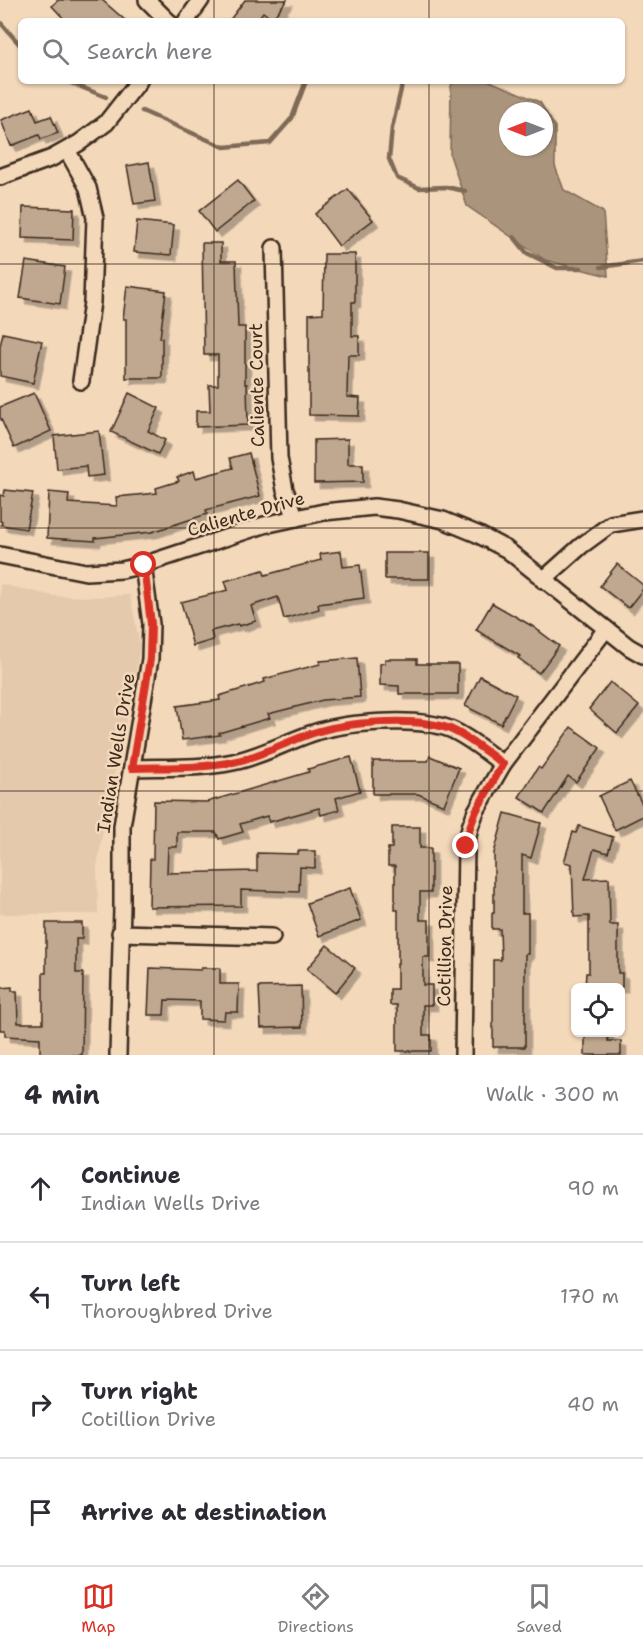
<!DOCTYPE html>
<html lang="en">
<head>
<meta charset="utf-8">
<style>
  body { margin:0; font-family:"Shantell Sans",sans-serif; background:#f7f7f7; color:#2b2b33 }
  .controls { position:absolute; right:18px; bottom:18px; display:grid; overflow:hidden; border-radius:9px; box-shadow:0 2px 4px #0004 }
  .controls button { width:54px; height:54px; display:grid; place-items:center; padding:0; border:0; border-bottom:2px solid #e1e1e2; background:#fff; color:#2b2b33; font:30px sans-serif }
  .compass { position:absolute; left:499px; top:102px; width:54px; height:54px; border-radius:50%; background:#fff; box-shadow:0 2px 4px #0004; rotate:270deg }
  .stop { position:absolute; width:18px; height:18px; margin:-14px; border:4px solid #d93025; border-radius:50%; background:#fff }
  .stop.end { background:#d93025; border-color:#fff; box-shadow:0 2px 6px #0008 }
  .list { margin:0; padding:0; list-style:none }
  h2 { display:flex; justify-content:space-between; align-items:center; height:78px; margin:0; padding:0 24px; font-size:26px }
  h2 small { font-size:20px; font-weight:400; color:#7c7c81 }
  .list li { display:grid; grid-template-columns:39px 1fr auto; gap:18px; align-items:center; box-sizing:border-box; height:108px; padding:0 24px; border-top:2px solid #e1e1e2 }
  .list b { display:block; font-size:22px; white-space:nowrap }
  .list p { margin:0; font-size:20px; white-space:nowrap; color:#7c7c81 }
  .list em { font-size:20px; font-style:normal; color:#7c7c81 }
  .icon { flex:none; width:33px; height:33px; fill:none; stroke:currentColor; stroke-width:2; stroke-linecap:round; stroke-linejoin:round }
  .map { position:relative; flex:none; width:643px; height:1055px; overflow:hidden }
  .search { position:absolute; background:#fff; box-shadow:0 2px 4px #0004; left:18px; right:18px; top:18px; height:66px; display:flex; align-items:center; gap:15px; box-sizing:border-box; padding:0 21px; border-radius:9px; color:#7c7c81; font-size:22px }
  .sheet { height:510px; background:#fff }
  nav { display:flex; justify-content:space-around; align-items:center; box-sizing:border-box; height:84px; border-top:2px solid #e1e1e2; background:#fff; font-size:16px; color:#7c7c81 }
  nav a { display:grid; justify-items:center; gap:3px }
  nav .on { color:#d93025 }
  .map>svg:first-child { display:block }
  .built { fill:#e4c9ad }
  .water { fill:#aa947c; stroke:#7e6a56; stroke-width:1.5; fill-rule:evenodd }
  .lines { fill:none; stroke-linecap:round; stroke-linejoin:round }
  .stream { stroke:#7e6a56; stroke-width:4.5 }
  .building { fill:#c0a78f; stroke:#3b2a1e; stroke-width:1.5; filter:url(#shadow) }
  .minor-casing { stroke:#3b2a1e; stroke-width:20 }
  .minor { stroke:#f3d8ba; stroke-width:15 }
  .route { stroke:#d93025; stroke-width:8 }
  .grid { fill:none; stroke:#3b2a1e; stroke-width:1.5; stroke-opacity:0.55 }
  .labels { text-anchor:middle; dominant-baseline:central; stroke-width:5; stroke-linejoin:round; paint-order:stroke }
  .street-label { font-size:18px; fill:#3b2a1e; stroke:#f3d8ba }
</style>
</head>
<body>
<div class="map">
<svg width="643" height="1055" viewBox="0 0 643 1055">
  <defs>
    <filter id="shadow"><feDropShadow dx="5.5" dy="5.5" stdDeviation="0" flood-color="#0004"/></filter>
  </defs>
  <rect width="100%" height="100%" fill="#f3d8ba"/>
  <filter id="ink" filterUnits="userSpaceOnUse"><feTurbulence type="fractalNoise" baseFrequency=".0167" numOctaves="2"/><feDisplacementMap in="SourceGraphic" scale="12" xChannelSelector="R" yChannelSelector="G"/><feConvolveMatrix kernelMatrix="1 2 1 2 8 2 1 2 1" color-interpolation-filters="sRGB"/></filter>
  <g filter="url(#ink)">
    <path class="built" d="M0,584L54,596L94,597L130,595L140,646L132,694L105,817L97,867L98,914H0Z"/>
    <path class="water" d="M453,81H490L540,102L555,127V166L564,190L603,212L608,276L545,260L467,206L450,155L451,86ZM508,111H544V147H508Z"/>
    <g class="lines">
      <g class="stream">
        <path d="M0,22L21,46"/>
        <path d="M66,81L106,97"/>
        <path d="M400,81L402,85L392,128L389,159L397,178L419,188L446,187L465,191"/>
        <path d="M142,111L224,147L270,143L292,118L306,81"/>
        <path d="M514,237L527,253L557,268H581"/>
        <path d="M601,267L643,261"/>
      </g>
    </g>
    <g class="building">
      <path d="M58,0H102L126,21H66L52,6Z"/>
      <path d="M245,0H287L272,19L263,12L256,21H229Z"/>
      <path d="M32,108L37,121L51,116L58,133L41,139L39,135L11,146L1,120Z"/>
      <path d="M149,162L155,201L134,204L127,166Z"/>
      <path d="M238,180L254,201L215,232L199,211Z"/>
      <path d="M348,189L373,220L339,246L315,214Z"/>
      <path d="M23,207L74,209L73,240L22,238Z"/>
      <path d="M137,221L174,225L171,255L134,252Z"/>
      <path d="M202,243H221V261H236L238,327H245V384H247L248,425L196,427V411H210L209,385H218V355H204Z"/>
      <path d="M324,254H355V302H352V336H359V355H348L347,397L360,398L359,416L309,415V314L323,313Z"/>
      <path d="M26,261L65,267L60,304L20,298Z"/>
      <path d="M127,286L166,291L160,338H162V378H126V319H123Z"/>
      <path d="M3,333L42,341L33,383L0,376V346Z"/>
      <path d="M34,393L51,431L14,448L0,417V407Z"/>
      <path d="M129,393L159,408L148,431L165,440L158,454L111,432Z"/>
      <path d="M99,431L104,475L87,477L86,466L57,469L54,436Z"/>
      <path d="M348,439V464H363V482L314,483V440Z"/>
      <path d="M249,453L260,496L206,510L207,514L152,532L95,538V541L47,538L49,492L69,494L68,503L117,506L116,497L157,493L156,488L179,481L177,477L194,471L196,478L233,468L230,458Z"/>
      <path d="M5,490L33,493L26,529L1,525L2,522L0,521V495L4,496Z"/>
      <path d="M341,551L343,567L360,565L364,598L318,604L319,609L284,619L278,597L251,606L256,621L239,626L238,624L211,631L213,640L193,646L181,602L228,590L225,581L263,570L265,575L321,560L320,554Z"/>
      <rect x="385" y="553" width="44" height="26"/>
      <path d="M617,564L643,585V589L628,608L600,586Z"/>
      <path d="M492,603L532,626L559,646L539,673L518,658L520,656L476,630Z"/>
      <path d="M357,658L360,697L323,700L268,714L270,718L219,733L220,735L182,740L177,706L220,700L219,696L265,682L264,679L320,664V661Z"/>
      <path d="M385,659H417V664H458V694H399V686L380,685V664L385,663Z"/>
      <path d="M480,676L516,695L501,724L465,706Z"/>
      <path d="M610,682L639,706L617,733L589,709Z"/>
      <path d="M571,727L600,748L576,782L568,776L544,813L519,797L538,767L541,769Z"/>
      <path d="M430,756L459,768L444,805L418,794H373V761H428Z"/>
      <path d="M351,757L360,791L336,798L339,810L321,815L319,808L269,822L267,816L240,824L243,832L219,839L216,832H177V847H168L167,873L257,871V853L298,854V851H315V868L300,867L299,892L241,890V906L149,907L150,859H153L154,801L207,802L309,772L308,769Z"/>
      <path d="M630,781L643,806V816L615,830L599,796Z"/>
      <path d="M505,813L541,823L531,858L522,855V913H528V954H525V1047H493V960H501L500,929H492V913H494V853Z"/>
      <path d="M579,826L613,837L608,853L594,849L585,879L609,878L610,925H618V973H622V987H585L586,973H589V916L574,917L572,864L564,862L573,832L576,833Z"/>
      <path d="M392,827H420V848H431V892H420V920H429V957H423V985H432V1005H423V1035H431V1051H397V1005H390V989H397V964H398V910H395V866H388V848H392Z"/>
      <path d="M350,888L361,920L319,936L307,903Z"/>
      <path d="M46,923H82V939H76V973H83L82,1055H40V1038L5,1036V1030H0V988L12,987V991H17L18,1023H43V973H46Z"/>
      <path d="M327,945L355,968L335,993L307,969Z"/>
      <path d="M150,968L201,970V968H220V984H239L238,1012H225L224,1020L200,1019V1001L165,1000L164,1015H148Z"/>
      <path d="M301,986L302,1027L261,1028L259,987Z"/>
      <path d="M585,1032H608V1041H621V1055H585Z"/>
    </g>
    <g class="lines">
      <defs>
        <g id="minor">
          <path d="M147,0L168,21"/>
          <path d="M186,21L201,0"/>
          <path d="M67,150L88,188L95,218L92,302L81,381"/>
          <path d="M0,177L52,158L79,143L106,123L139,81"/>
          <path d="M274,248L279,458L285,490L296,518"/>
          <path d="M0,555L86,572L122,570L143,565L264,525L324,512L374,507L398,510L443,520L477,534L506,549L629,647L643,655"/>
          <path d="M543,580L581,546L611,524L643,519"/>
          <path d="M132,768C165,767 200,769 233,762C259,757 284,743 310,734C343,722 417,716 450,729C469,737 486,752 503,764"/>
          <path d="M120,933L272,937"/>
          <path d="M118,1055L122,907V826L150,659L151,624L143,565"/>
          <path d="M463,1055L466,846L470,827L476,811L503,764L606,629"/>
        </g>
      </defs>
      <use href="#minor" class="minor-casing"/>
      <use href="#minor" class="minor"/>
    </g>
  </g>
  <g class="lines" filter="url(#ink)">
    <path class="route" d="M144,565L151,624L150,659L132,768C165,767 200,769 233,762C259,757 284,743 310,734C343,722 417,716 450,729C469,737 486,752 503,764L476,811L470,827L466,846"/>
  </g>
  <path class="grid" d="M214,0V21M429,0V21M214,81V1055M429,81V1055M0,264H643M0,528H643M0,791H643"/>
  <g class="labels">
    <g class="street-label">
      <text transform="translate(257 385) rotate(-91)">Caliente Court</text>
      <text transform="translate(246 514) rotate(-16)">Caliente Drive</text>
      <text transform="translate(116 753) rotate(-81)">Indian Wells Drive</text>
      <text transform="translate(445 946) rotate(-89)">Cotillion Drive</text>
    </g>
  </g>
</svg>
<div class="controls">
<button><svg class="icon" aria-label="locate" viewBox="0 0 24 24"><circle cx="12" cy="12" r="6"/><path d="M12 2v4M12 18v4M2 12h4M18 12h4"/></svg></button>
</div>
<svg class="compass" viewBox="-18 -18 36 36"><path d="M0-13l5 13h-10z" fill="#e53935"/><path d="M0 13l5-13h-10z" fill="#7c7c81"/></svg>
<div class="stop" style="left:144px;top:565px"></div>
<div class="stop end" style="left:466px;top:846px"></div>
<div class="search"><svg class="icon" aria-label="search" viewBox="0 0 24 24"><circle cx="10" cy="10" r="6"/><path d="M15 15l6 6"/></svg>Search here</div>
</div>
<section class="sheet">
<h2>4 min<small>Walk · 300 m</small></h2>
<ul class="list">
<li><svg class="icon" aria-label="ahead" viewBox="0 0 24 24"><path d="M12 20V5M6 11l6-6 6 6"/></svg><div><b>Continue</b><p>Indian Wells Drive</p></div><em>90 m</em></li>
<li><svg class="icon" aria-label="left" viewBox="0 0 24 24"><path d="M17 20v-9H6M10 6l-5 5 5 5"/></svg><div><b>Turn left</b><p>Thoroughbred Drive</p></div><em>170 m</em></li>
<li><svg class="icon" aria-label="right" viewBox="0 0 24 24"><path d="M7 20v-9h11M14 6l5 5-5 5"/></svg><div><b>Turn right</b><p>Cotillion Drive</p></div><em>40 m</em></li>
<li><svg class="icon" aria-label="arrive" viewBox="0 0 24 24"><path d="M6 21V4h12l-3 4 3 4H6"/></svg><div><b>Arrive at destination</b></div></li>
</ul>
</section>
<nav>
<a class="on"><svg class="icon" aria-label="map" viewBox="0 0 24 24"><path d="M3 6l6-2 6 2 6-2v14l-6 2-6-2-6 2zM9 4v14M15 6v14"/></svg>Map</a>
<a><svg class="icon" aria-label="directions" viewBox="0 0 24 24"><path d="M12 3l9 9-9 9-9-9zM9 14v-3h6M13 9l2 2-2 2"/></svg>Directions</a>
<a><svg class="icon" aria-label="saved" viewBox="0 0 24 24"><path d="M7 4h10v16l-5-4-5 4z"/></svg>Saved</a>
</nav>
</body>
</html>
